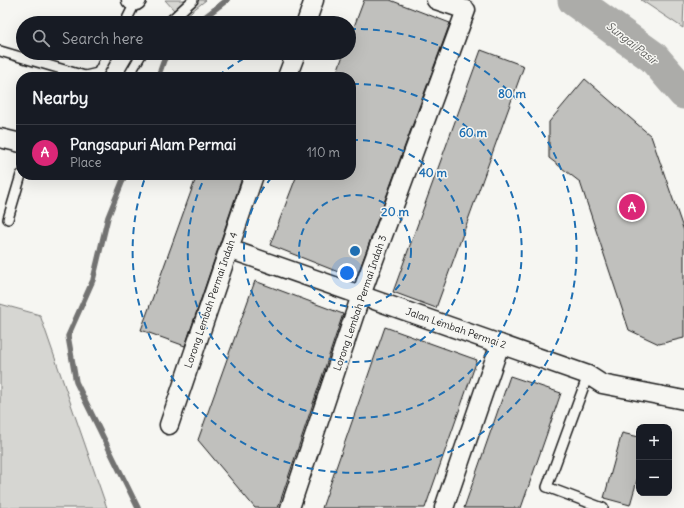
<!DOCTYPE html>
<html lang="en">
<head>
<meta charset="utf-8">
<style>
  body { margin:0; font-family:Delius,sans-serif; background:#242831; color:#f1f3f6 }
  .controls { position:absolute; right:12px; bottom:12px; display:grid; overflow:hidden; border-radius:8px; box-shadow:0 4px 16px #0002 }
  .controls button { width:36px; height:36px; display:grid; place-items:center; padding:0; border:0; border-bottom:1px solid #363941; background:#171b24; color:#f1f3f6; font:20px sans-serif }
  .you { position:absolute; left:347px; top:273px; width:14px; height:14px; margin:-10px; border:3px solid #fff; border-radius:50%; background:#1a73e8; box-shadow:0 0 0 6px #1a73e833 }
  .badge { display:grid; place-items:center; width:26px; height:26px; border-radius:50%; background:#db2777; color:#fff; font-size:13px; font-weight:700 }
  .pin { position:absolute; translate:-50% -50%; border:2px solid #fff; box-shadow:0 1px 4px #0006 }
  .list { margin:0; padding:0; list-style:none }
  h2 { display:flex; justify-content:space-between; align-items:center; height:52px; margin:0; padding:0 16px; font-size:17px }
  h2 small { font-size:13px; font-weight:400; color:#9ea1a6 }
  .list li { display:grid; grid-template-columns:26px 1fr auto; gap:12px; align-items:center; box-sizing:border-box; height:56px; padding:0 16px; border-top:1px solid #363941 }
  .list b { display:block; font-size:15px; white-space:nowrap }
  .list p { margin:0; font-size:13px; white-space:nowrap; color:#9ea1a6 }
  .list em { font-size:13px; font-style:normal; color:#9ea1a6 }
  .icon { flex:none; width:22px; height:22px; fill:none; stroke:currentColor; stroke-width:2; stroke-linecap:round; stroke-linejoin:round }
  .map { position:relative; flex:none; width:684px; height:508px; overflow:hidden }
  .search { position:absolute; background:#171b24; box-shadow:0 4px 16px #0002; left:16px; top:16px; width:340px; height:44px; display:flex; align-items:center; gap:10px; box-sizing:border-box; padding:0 14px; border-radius:22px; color:#9ea1a6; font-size:15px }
  .panel { position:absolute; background:#171b24; box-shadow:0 4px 16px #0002; left:16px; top:72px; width:340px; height:108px; border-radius:16px }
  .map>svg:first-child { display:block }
  .green { fill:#d6d6d2; stroke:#797977 }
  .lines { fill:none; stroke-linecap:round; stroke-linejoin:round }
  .stream { stroke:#727271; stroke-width:5.5 }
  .river { stroke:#acaca9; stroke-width:33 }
  .building { fill:#c0c0bd; stroke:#1c1c1c }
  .lane-casing { stroke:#1c1c1c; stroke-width:12 }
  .street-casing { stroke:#1c1c1c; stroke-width:21 }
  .lane { stroke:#f6f6f2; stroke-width:9 }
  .street { stroke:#f6f6f2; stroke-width:18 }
  .ring { fill:none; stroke:#1f6fb2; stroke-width:2; stroke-dasharray:7 5 }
  .labels { text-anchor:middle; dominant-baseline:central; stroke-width:3; stroke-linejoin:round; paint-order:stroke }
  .street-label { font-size:10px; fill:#1c1c1c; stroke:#f6f6f2 }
  .water-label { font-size:11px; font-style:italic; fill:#565654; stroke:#f6f6f2 }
  .centre { fill:#1f6fb2; stroke:#f6f6f2; stroke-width:2 }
  .ring-label { font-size:12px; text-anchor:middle; font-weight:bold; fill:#1f6fb2; stroke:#f6f6f2; stroke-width:3; stroke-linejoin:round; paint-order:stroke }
</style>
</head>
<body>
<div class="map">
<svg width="684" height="508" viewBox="0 0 684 508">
  <rect width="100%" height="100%" fill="#f6f6f2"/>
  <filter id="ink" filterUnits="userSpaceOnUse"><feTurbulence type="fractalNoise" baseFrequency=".025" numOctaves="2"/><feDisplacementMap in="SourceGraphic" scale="8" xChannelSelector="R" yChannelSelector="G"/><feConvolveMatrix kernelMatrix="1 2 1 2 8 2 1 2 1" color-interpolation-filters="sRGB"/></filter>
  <g filter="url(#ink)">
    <g class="green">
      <path d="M165,0H206L182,19Z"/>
      <path d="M641,0H684L683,28Z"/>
      <path d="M0,304L40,315L107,508H0Z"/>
    </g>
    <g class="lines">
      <g class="stream">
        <path d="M197,23L227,0"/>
        <path d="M158,77L164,60L169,53"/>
        <path d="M125,175L108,217L93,280L68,336L76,382L138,508"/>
      </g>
      <path class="river" d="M574,0L653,57L684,93"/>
    </g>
    <g class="building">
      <path d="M364,0H390L450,23L356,279L270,245L297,175H351V77H335L344,53H349V40Z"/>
      <path d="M481,50L524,66L436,308L393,292Z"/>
      <path d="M585,79L651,136L684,231V338L659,344L629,330L580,182L549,158V122Z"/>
      <path d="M197,175H243L185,346L141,330Z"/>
      <path d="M255,281L343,314L278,508H255L198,440Z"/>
      <path d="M385,327L477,360L425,508H322Z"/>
      <path d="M510,376L561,393L521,508H464Z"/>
      <path d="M622,433L639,437V473L630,505L604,498Z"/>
    </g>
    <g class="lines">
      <defs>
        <g id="lane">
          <path d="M125,23L136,1"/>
          <path d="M168,23L193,0"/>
          <path d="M0,51L85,76L98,73L109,53"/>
          <path d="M128,77L142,53"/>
          <path d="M8,219L21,175"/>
          <path d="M588,375L547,487L603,508"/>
        </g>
        <g id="street">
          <path d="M131,0L136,1L137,0"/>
          <path d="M306,23L314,0"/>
          <path d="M287,77L296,53"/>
          <path d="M0,138L21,143"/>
          <path d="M229,249L588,375L602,384L684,400"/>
          <path d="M169,425L254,175"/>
          <path d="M290,508L361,295L466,10L436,0"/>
          <path d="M444,508L500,344"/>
        </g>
      </defs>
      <use href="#lane" class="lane-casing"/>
      <use href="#street" class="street-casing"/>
      <use href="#lane" class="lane"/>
      <use href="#street" class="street"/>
    </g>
  </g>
  <g class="ring">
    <circle cx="355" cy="251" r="56"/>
    <path d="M351 140A111 111 0 1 1 274 175"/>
    <path d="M352 84A167 167 0 1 1 206 175"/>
    <path d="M218 76A222 222 0 0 1 254 53M349 29A222 222 0 1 1 146 175"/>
  </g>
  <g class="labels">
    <g class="street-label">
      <text transform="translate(211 300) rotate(-71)">Lorong Lembah Permai Indah 4</text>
      <text transform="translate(360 303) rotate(-71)">Lorong Lembah Permai Indah 3</text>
      <text transform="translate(456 328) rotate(19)">Jalan Lembah Permai 2</text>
    </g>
    <g class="water-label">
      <text transform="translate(632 43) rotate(38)">Sungai Pasir</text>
    </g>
  </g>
  <circle cx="355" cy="251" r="6" class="centre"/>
  <g class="ring-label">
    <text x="512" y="98">80 m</text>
    <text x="473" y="137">60 m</text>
    <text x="433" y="177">40 m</text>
    <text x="395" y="216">20 m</text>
  </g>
</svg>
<div class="controls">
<button>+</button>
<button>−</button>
</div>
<div class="you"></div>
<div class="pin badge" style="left:632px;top:207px">A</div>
<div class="search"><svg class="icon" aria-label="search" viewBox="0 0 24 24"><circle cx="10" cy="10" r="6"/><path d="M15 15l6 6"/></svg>Search here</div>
<section class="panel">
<h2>Nearby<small></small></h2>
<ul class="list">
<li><span class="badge">A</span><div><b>Pangsapuri Alam Permai</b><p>Place</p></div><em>110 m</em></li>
</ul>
</section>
</div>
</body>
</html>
